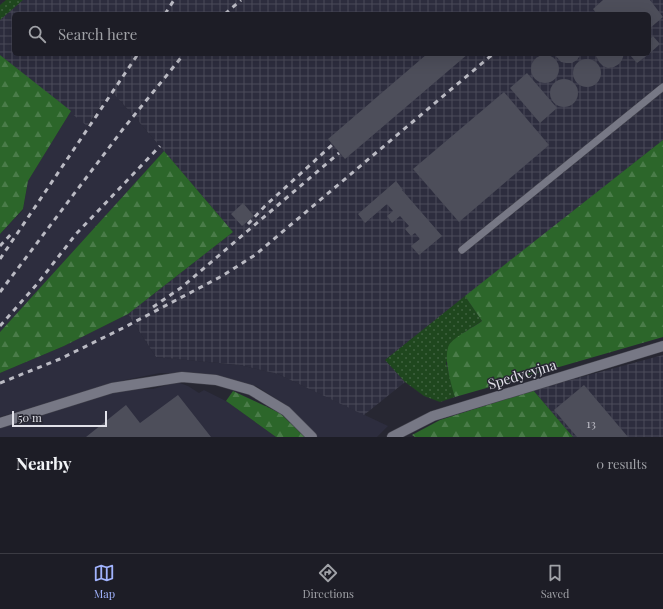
<!DOCTYPE html>
<html lang="en">
<head>
<meta charset="utf-8">
<style>
  body { margin:0; font-family:"Playfair Display",serif; background:#2a2a32; color:#f1f3f6 }
  .scale { position:absolute; left:12px; bottom:10px; width:95px; box-sizing:border-box; padding-left:4px; border:2px solid #e1e1e9; border-top:0; font-size:11px; line-height:14px; white-space:nowrap; color:#e1e1e9; -webkit-text-stroke:3px #272732; paint-order:stroke }
  .list { margin:0; padding:0; list-style:none }
  h2 { display:flex; justify-content:space-between; align-items:center; height:52px; margin:0; padding:0 16px; font-size:17px }
  h2 small { font-size:13px; font-weight:400; color:#a0a2a7 }
  .icon { flex:none; width:22px; height:22px; fill:none; stroke:currentColor; stroke-width:2; stroke-linecap:round; stroke-linejoin:round }
  .map { position:relative; flex:none; width:663px; height:437px; overflow:hidden }
  .search { position:absolute; background:#1d1d26; box-shadow:0 4px 16px #0002; left:12px; right:12px; top:12px; height:44px; display:flex; align-items:center; gap:10px; box-sizing:border-box; padding:0 14px; border-radius:6px; color:#a0a2a7; font-size:15px }
  .sheet { height:116px; background:#1d1d26 }
  nav { display:flex; justify-content:space-around; align-items:center; box-sizing:border-box; height:56px; border-top:1px solid #3b3b43; background:#1d1d26; font-size:11px; color:#a0a2a7 }
  nav a { display:grid; justify-items:center; gap:2px }
  nav .on { color:#a1b3fd }
  .map>svg:first-child { display:block }
  .built { fill:#2d2d3e }
  .industrial { fill:url(#industrial-grid); fill-rule:evenodd }
  .grass { fill:url(#grass-dots) }
  .forest { fill:url(#forest-firs) }
  .building { fill:#4d4e5a }
  .lines { fill:none; stroke-linecap:round; stroke-linejoin:round }
  .service-casing { stroke:#42424c; stroke-width:8 }
  .minor-casing { stroke:#42424c; stroke-width:11 }
  .service { stroke:#777885; stroke-width:7 }
  .minor { stroke:#777885; stroke-width:10 }
  .rail { stroke:#babac3; stroke-width:3; stroke-dasharray:5 5; stroke-linecap:butt }
  .labels { text-anchor:middle; dominant-baseline:central; stroke-width:3; stroke-linejoin:round; paint-order:stroke }
  .number-label { font-size:12px; fill:#bcbcc5 }
  .street-label { font-size:14px; fill:#e1e1e9; stroke:#272732 }
</style>
</head>
<body>
<div class="map">
<svg width="663" height="437" viewBox="0 0 663 437">
  <defs>
    <pattern id="industrial-grid" width="8" height="8" patternUnits="userSpaceOnUse"><rect width="8" height="8" fill="#2d2d3e"/><path d="M0 4h8M4 0v8" fill="none" stroke="#4b4b5a"/></pattern>
    <pattern id="grass-dots" width="8" height="8" patternUnits="userSpaceOnUse"><rect width="8" height="8" fill="#1f471e"/><path d="M2 2h.1M6 6h.1" fill="none" stroke="#3f613f" stroke-width="1.8" stroke-linecap="round"/></pattern>
    <pattern id="forest-firs" width="22" height="20" patternUnits="userSpaceOnUse"><rect width="22" height="20" fill="#2c662a"/><path d="M5 1l3.5 6h-7zM16 11l3.5 6h-7z" fill="#4a7c49"/></pattern>
  </defs>
  <rect width="100%" height="100%" fill="#272732"/>
  <g class="built">
    <path d="M111,91L134,116L164,151L0,332V234L23,210L28,181L71,111L88,126Z"/>
    <path d="M128,314L156,357L240,365L278,374L388,426L377,437H317L286,405L256,386L201,374L160,373L125,380L0,417V373L64,346Z"/>
    <path d="M177,382L188,386L199,393L204,390L226,401L276,437H0V428L123,389H153Z"/>
  </g>
  <g class="industrial">
    <path d="M22,0H663V140L385,360L405,382L364,415L278,374L240,365L156,357L128,314L233,232L134,116L111,91L87,126L0,55V19ZM14,14H649V54H14Z"/>
    <path d="M663,355V437H573L533,390Z"/>
  </g>
  <g class="grass">
    <path d="M6,0H23L0,20V5Z"/>
    <path d="M465,296L482,321L463,333L446,363L455,397L440,402L424,396L405,382L385,360Z"/>
  </g>
  <g class="forest">
    <path d="M0,55L71,111L28,181L23,209L0,234Z"/>
    <path d="M663,140V337L455,397C451,384 443,358 449,345C454,337 474,327 482,321L465,296Z"/>
    <path d="M164,151L233,232L128,314L64,346L0,373V332Z"/>
    <path d="M533,390L573,437H415L412,435L440,420Z"/>
    <path d="M233,391L280,413L305,437H276L226,401Z"/>
  </g>
  <g class="building">
    <path d="M603,0H650L663,17L649,29V14H597L593,9Z"/>
    <path d="M653,36L660,44L649,54V40Z"/>
    <path d="M427,54H468L345,159L328,139Z"/>
    <path d="M554,54H581L577,60L572,63H566L561,62Z"/>
    <path d="M595,54H624L622,60L619,64L614,67L608,68L603,66L599,62Z"/>
    <path d="M632,54H649L637,63L630,55Z"/>
    <circle cx="545" cy="69" r="14"/>
    <circle cx="587" cy="73" r="14"/>
    <path d="M527,73L557,108L540,123L510,88Z"/>
    <circle cx="564" cy="93" r="14"/>
    <path d="M504,92L549,145L459,222L413,169Z"/>
    <path d="M396,181L403,190H402L442,236L419,255L411,246L420,239L415,233L411,236L405,229L409,226L400,216L392,223L387,216L393,211L387,204L365,223L358,214Z"/>
    <path d="M243,203L254,216L242,226L231,214Z"/>
    <path d="M584,385L628,437H577L554,410Z"/>
    <path d="M178,395L211,437H86L126,405L140,423Z"/>
  </g>
  <g class="lines">
    <defs>
      <path id="service" d="M462,250L663,87"/>
      <g id="minor">
        <path d="M0,423L112,388L182,377L216,380L251,390L286,411L312,437"/>
        <path d="M392,437L433,416L663,346"/>
      </g>
    </defs>
    <use href="#service" class="service-casing"/>
    <use href="#minor" class="minor-casing"/>
    <use href="#service" class="service"/>
    <use href="#minor" class="minor"/>
    <g class="rail">
      <path d="M165,14L174,0"/>
      <path d="M225,14L241,0"/>
      <path d="M248,224L265,206L332,145"/>
      <path d="M0,246L12,233"/>
      <path d="M0,259L138,54"/>
      <path d="M0,292L123,129L184,54"/>
      <path d="M153,307L182,287L339,153"/>
      <path d="M0,326L38,283L76,234L160,146"/>
      <path d="M0,383L60,359L123,328L222,276L255,255L493,54"/>
    </g>
  </g>
  <g class="labels">
    <g class="number-label">
      <text x="591" y="423">13</text>
    </g>
    <g class="street-label">
      <text transform="translate(522 374) rotate(-17)">Spedycyjna</text>
    </g>
  </g>
</svg>
<div class="scale">50 m</div>
<div class="search"><svg class="icon" aria-label="search" viewBox="0 0 24 24"><circle cx="10" cy="10" r="6"/><path d="M15 15l6 6"/></svg>Search here</div>
</div>
<section class="sheet">
<h2>Nearby<small>0 results</small></h2>
<ul class="list">
</ul>
</section>
<nav>
<a class="on"><svg class="icon" aria-label="map" viewBox="0 0 24 24"><path d="M3 6l6-2 6 2 6-2v14l-6 2-6-2-6 2zM9 4v14M15 6v14"/></svg>Map</a>
<a><svg class="icon" aria-label="directions" viewBox="0 0 24 24"><path d="M12 3l9 9-9 9-9-9zM9 14v-3h6M13 9l2 2-2 2"/></svg>Directions</a>
<a><svg class="icon" aria-label="saved" viewBox="0 0 24 24"><path d="M7 4h10v16l-5-4-5 4z"/></svg>Saved</a>
</nav>
</body>
</html>
